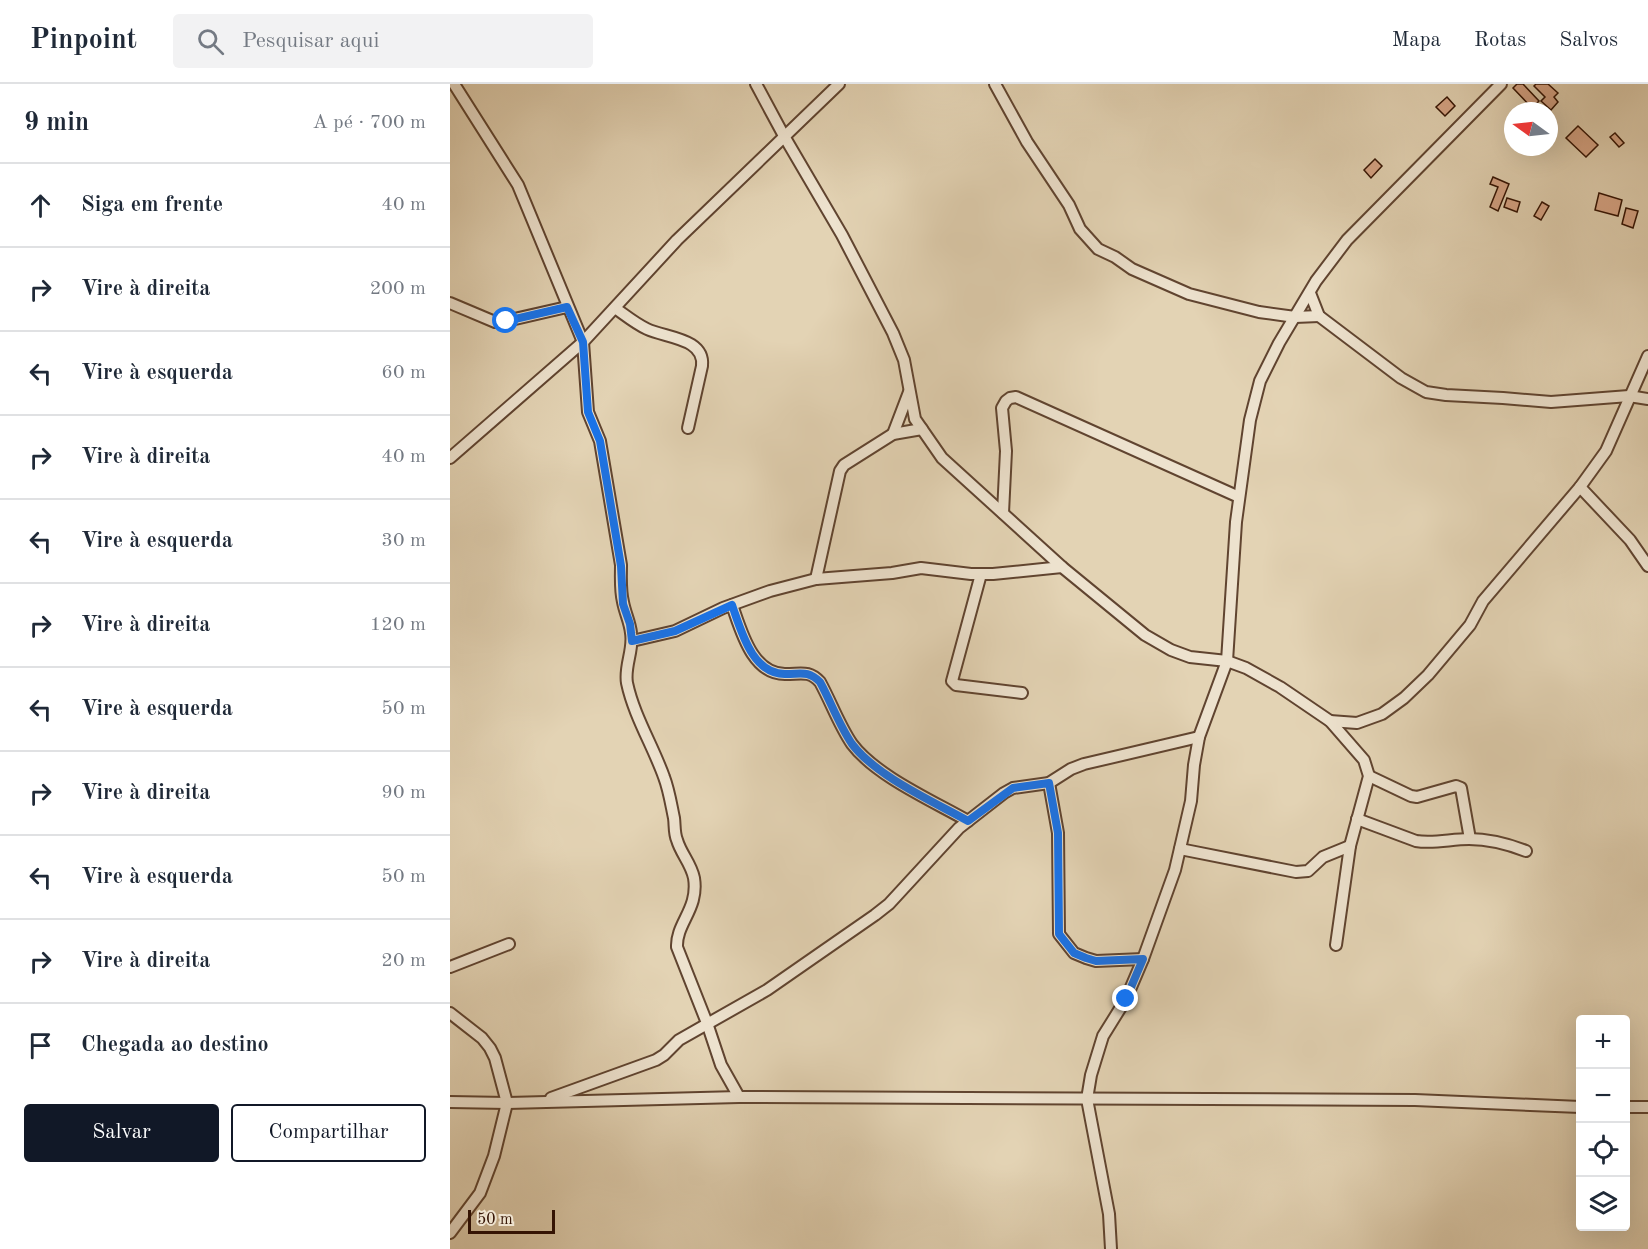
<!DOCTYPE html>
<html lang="pt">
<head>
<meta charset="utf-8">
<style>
  body { margin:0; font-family:"Old Standard TT",serif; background:#f2f2f3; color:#1f2937 }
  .controls { position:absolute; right:18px; bottom:18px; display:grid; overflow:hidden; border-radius:6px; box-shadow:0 6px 24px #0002 }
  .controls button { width:54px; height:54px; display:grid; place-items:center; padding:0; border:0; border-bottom:2px solid #e0e1e3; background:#fff; color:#1f2937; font:30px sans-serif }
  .compass { position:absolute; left:1054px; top:18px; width:54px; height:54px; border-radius:50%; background:#fff; box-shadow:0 6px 24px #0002; rotate:285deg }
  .scale { position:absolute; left:18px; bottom:15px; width:87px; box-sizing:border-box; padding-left:6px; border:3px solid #351404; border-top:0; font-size:16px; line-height:21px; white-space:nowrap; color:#351404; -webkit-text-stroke:4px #ede2ce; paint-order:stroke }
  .stop { position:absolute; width:18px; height:18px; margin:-14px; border:4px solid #1a73e8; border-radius:50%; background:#fff }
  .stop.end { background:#1a73e8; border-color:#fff; box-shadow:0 2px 6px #0008 }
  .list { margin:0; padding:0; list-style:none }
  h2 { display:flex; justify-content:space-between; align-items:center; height:78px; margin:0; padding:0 24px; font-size:26px }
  h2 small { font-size:20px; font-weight:400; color:#747a83 }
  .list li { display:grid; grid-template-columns:39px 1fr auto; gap:18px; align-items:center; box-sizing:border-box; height:84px; padding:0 24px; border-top:2px solid #e0e1e3 }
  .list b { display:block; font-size:22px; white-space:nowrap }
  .list em { font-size:20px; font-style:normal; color:#747a83 }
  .actions { display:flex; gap:12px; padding:18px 24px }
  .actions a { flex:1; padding:14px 0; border:2px solid #111827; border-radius:6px; text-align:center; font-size:21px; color:#111827 }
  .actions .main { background:#111827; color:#fff }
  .icon { flex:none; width:33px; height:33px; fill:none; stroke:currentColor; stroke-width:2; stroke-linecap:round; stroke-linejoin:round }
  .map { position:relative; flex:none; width:1198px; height:1165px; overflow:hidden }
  header { display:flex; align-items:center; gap:36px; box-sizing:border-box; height:84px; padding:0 30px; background:#fff; border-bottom:2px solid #e0e1e3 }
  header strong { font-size:28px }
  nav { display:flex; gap:33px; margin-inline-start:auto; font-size:21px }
  .search { width:420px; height:54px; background:#f2f2f3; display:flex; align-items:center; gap:15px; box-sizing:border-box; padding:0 21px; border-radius:6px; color:#747a83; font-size:22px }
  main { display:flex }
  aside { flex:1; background:#fff }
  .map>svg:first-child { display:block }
  .building { fill:#d7a586; stroke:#351404; stroke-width:1.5 }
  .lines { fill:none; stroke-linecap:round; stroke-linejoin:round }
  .minor-casing { stroke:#604430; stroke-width:14 }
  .minor { stroke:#ede2ce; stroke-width:10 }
  .route { stroke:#1a73e8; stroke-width:8 }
</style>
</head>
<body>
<header>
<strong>Pinpoint</strong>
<div class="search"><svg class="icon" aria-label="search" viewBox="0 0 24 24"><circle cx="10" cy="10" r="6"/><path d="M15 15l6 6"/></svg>Pesquisar aqui</div>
<nav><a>Mapa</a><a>Rotas</a><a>Salvos</a></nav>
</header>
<main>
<aside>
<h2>9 min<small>A pé · 700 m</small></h2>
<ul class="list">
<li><svg class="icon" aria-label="ahead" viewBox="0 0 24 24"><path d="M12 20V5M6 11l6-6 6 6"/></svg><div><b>Siga em frente</b></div><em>40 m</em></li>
<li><svg class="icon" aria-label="right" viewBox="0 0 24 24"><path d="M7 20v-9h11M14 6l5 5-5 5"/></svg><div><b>Vire à direita</b></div><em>200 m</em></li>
<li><svg class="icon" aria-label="left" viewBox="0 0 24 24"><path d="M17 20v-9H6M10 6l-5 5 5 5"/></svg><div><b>Vire à esquerda</b></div><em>60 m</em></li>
<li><svg class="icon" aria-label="right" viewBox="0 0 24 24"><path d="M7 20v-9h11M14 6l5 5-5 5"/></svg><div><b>Vire à direita</b></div><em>40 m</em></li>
<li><svg class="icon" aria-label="left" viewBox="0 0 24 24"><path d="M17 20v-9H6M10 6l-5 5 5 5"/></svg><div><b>Vire à esquerda</b></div><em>30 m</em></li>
<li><svg class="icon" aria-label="right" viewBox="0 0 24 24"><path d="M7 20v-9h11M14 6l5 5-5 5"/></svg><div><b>Vire à direita</b></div><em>120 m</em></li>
<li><svg class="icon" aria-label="left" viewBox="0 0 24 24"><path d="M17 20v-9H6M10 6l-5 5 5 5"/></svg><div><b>Vire à esquerda</b></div><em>50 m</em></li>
<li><svg class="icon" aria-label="right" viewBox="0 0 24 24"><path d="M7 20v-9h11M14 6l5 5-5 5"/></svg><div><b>Vire à direita</b></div><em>90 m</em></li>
<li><svg class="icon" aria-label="left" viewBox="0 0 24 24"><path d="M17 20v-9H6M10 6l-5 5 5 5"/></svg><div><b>Vire à esquerda</b></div><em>50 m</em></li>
<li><svg class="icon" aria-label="right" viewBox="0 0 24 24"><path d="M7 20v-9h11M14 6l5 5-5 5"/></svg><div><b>Vire à direita</b></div><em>20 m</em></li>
<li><svg class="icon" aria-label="arrive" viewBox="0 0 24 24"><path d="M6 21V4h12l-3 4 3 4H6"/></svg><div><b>Chegada ao destino</b></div></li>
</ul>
<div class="actions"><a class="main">Salvar</a><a>Compartilhar</a></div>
</aside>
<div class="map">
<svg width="1198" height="1165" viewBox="0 0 1198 1165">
  <rect width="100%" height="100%" fill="#e3d3b4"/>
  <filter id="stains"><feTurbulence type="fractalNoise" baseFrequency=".00333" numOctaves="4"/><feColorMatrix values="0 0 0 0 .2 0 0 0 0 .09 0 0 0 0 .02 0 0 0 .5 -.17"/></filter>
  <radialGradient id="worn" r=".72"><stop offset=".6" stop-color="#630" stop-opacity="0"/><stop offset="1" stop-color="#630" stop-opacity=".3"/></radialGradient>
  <g class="building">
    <path d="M1067,0H1073L1089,17L1082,24L1063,4Z"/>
    <path d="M1086,0H1098L1108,9L1104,13L1108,18L1101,26L1091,17L1095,13L1084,2Z"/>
    <path d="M997,13L1005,22L995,32L986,23Z"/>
    <path d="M1128,42L1148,61L1136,73L1116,54Z"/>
    <path d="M1165,49L1174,59L1169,63L1160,53Z"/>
    <path d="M925,75L932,82L921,94L914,86Z"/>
    <path d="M1043,93L1059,100L1048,127L1040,123L1048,103L1040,100Z"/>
    <path d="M1149,109L1172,116L1168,132L1145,126Z"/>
    <path d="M1057,114L1070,118L1067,128L1054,123Z"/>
    <path d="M1092,118L1099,122L1091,136L1084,132Z"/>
    <path d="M1176,124L1188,127L1183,144L1172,140Z"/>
  </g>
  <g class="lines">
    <defs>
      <g id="minor">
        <path d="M4,0L68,101L133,258L138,328L150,357L171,481C171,494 170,506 173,518C175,529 180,538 181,549C184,566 174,582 177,599C184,632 203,662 214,693C219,706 221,720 224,734C225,741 224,749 227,756C231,770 241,779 244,794C249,825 226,839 227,863L257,939L271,981L289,1013"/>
        <path d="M306,0L334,52L392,151L443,249L454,276L465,335L492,374L612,483L695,551L721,566L740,573L777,577L796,584L830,603L880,637L914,676L919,692L900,762L886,861"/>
        <path d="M545,0L577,58L619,121L630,145L648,165L665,173L682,185L739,210L809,228L845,233L869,232"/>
        <path d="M860,209L869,232L951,294L976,308L996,311L1053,314L1101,318L1179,312L1198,315"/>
        <path d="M0,219L45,238L56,237L117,223"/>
        <path d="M165,224C175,231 186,240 197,245C216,254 255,254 252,282L238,344"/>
        <path d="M443,350L459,308"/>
        <path d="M0,374L133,258L227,156L389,0"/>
        <path d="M1130,403L1180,456L1198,482"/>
        <path d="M553,429L556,367L552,324L556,317L560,314L566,313L789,413"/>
        <path d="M531,490L502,597L506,601L572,609"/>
        <path d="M366,495L390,387L394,381L443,350L472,345"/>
        <path d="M282,521C291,546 302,591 336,590C351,590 359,586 370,598C381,618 389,641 402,660C426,692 483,717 518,737"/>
        <path d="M182,557L225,547L273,524L320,507L366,495L442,489L471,484L521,490H543L612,483"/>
        <path d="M880,637L907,639L932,630L954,614L978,591L1020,541L1033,517L1130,403L1156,367L1198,272"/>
        <path d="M919,692L961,712L967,713L1006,702L1011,704L1020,755"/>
        <path d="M599,699L608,749L609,850L624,869L636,874L646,877L693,875"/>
        <path d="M907,735L966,757C984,760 1001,755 1019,755C1039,755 1058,760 1076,767"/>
        <path d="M730,765L846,788L858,787L873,773L900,762"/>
        <path d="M0,883L59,860"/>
        <path d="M0,929L32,954L40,964L45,974L57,1019L44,1072L30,1109L0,1149"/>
        <path d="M101,1014L206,976L214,971L229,956L317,906L425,831L439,820L509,744L554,709L563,704L599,699L621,685L634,680L749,653"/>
        <path d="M0,1018L57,1019L289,1013L965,1016L1130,1023"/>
        <path d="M1176,1023H1198"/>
        <path d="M661,1165L659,1130L637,1015L641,991L653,952L676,915L693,875L725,786L741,717L744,681L749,653L777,577L786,438L800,336L810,297L829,259L866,197L897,156L1051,0"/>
      </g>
    </defs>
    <use href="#minor" class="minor-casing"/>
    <use href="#minor" class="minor"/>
  </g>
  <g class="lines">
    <path class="route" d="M56,237L117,223L133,258L138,328L150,357L171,482L173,520L180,540L182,557L225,547L282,521C291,546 302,591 336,590C351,590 358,586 370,598C381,618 389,641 402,660C426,692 482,717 518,737L563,704L599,699L608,749L609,850L624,869L636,874L646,877L693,875L676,915"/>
  </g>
  <rect width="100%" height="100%" filter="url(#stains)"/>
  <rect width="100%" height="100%" fill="url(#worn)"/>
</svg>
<div class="controls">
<button>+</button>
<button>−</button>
<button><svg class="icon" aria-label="locate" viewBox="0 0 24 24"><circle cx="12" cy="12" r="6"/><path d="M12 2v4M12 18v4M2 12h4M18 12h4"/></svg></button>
<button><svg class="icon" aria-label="layers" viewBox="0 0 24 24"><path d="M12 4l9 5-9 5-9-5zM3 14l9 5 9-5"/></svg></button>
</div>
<svg class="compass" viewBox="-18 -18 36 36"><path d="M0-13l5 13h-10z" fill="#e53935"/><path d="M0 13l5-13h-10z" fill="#747a83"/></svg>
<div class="scale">50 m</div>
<div class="stop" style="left:56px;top:237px"></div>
<div class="stop end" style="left:676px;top:915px"></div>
</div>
</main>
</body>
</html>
